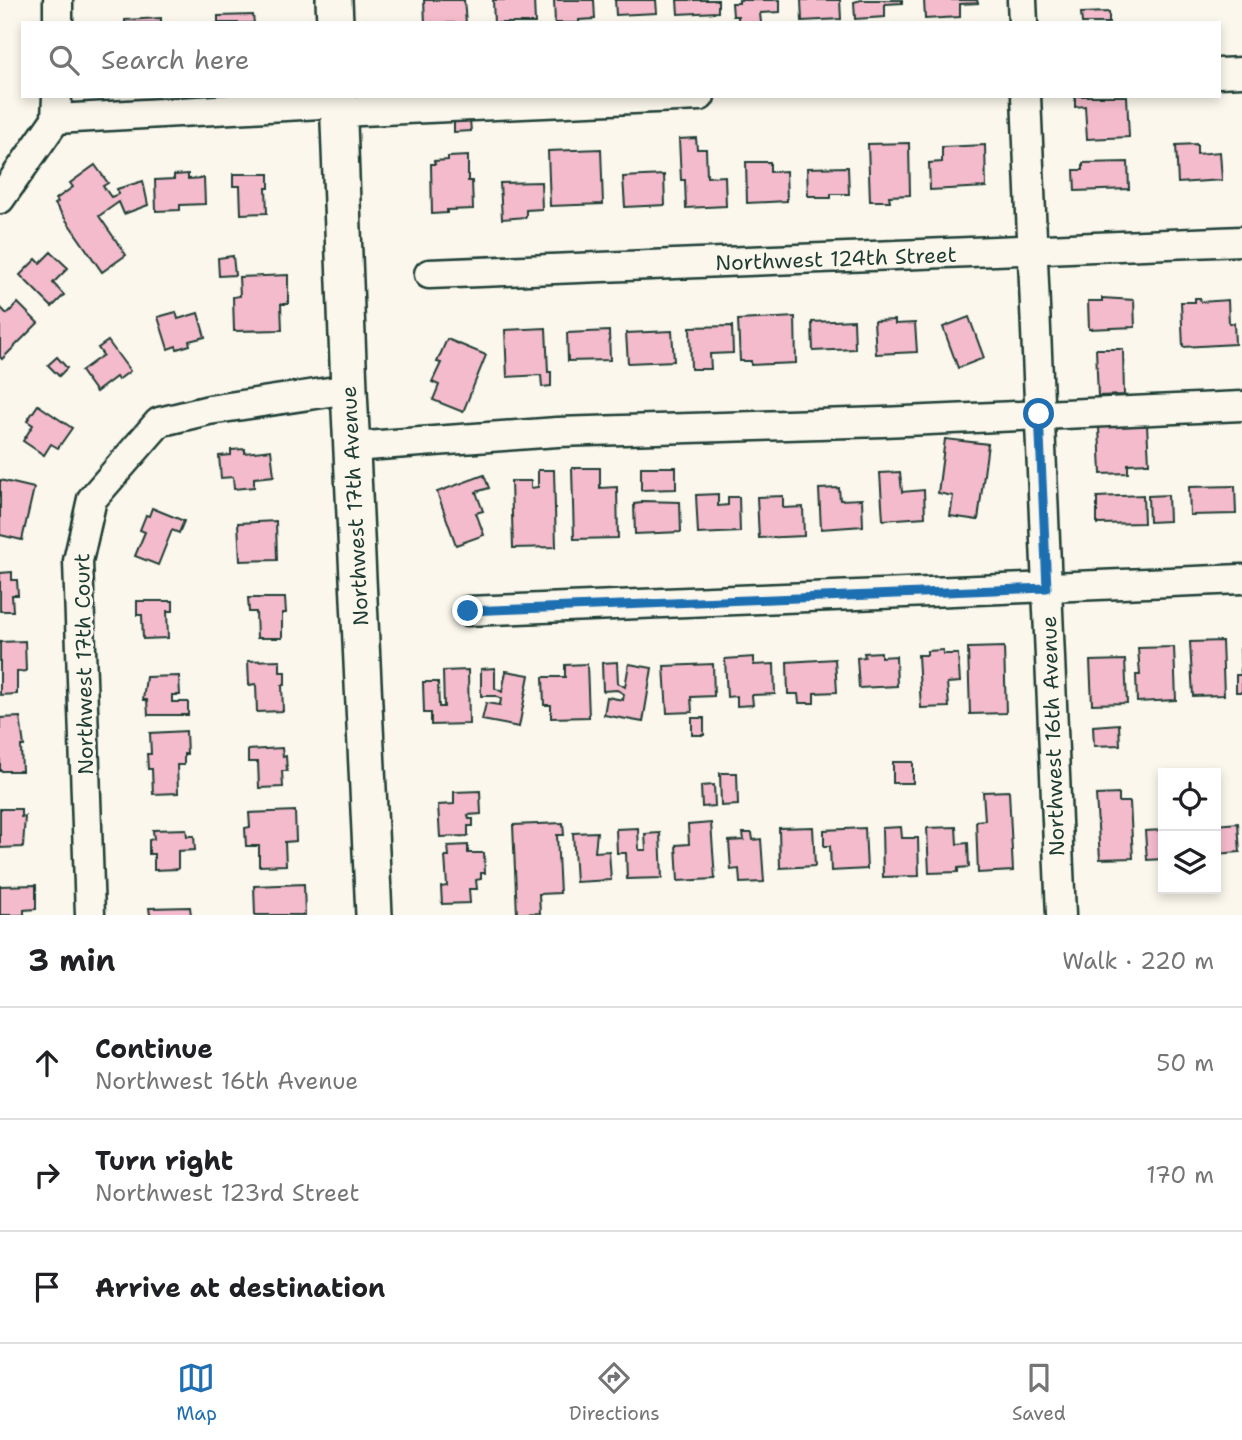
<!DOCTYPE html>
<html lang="en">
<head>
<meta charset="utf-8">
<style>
  body { margin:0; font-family:"Shantell Sans",sans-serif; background:#f2f2f2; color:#202124 }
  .controls { position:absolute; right:21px; bottom:21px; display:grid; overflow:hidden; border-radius:0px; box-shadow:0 4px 10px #0003 }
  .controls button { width:63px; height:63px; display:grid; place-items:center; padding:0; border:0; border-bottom:2px solid #e0e0e0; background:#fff; color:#202124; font:35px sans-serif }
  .stop { position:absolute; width:21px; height:21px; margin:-16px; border:5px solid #1f6fb2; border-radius:50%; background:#fff }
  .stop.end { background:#1f6fb2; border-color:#fff; box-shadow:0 2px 7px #0008 }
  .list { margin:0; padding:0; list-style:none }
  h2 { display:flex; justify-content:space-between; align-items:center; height:91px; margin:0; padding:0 28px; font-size:30px }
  h2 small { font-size:23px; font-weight:400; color:#757577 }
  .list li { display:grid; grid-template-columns:46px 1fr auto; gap:21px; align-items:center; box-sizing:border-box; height:112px; padding:0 28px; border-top:2px solid #e0e0e0 }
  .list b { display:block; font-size:26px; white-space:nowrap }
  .list p { margin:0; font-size:23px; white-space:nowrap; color:#757577 }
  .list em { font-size:23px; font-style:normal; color:#757577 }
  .icon { flex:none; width:38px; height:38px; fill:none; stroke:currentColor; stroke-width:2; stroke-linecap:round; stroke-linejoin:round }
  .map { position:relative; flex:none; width:1242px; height:915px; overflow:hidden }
  .search { position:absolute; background:#fff; box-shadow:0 4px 10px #0003; left:21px; right:21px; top:21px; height:77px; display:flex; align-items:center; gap:18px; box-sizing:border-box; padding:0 24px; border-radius:0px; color:#757577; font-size:26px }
  .sheet { height:427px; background:#fff }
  nav { display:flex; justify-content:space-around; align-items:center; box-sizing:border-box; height:98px; border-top:2px solid #e0e0e0; background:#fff; font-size:19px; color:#757577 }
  nav a { display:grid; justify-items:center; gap:4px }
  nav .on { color:#1f6fb2 }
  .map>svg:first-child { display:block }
  .building { fill:#f4bbcc; stroke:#1f3d34; stroke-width:2 }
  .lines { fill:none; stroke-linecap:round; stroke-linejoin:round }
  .minor-casing { stroke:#1f3d34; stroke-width:33 }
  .major-casing { stroke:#1f3d34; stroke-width:40 }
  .minor { stroke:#fbf7ec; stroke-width:28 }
  .major { stroke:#fbf7ec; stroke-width:35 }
  .route { stroke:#1f6fb2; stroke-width:9 }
  .labels { text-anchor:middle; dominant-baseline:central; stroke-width:6; stroke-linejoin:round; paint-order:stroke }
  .street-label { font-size:21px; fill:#1f3d34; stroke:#fbf7ec }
</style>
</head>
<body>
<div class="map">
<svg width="1242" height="915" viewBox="0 0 1242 915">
  <rect width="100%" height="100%" fill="#fbf7ec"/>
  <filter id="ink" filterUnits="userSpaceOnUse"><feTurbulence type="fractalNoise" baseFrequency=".0143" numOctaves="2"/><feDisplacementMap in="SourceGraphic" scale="14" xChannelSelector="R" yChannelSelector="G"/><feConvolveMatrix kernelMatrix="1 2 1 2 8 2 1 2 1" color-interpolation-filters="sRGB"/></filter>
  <g filter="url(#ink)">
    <g class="building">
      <path d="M424,0H464L466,23H425Z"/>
      <path d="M493,0H534L535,23H494Z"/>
      <path d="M554,0H594L595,19L579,20V23H555Z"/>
      <path d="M615,0H656L657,13L616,15Z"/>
      <path d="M677,0H718V12L678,14Z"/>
      <path d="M739,0H780V12L760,13L761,23H738V16H733L732,3H739Z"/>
      <path d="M840,0L841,19L802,21L801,0Z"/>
      <path d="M861,0H902V3L885,4V17L855,19L854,2Z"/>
      <path d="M924,0H977L978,3L960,4V17L925,19Z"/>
      <path d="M1109,12V23H1082L1081,13Z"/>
      <path d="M253,15L254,23H218V16Z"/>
      <path d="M161,18V23H125V20Z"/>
      <path d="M1075,96H1127L1129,137L1087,139L1085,106L1075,107Z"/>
      <path d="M470,120L471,131L454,132V121Z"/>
      <path d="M696,138L697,149H706L707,177L725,176L726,206L686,208L685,180H681L679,139Z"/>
      <path d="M909,143L910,195L889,196L890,201H870L868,144Z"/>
      <path d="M1197,144V154L1220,152L1222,180L1178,183L1176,145Z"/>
      <path d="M985,145L986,187L930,190L929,163L942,162V147Z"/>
      <path d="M601,149L603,204L550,206L548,151Z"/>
      <path d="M468,156V181H472L473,209L447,210V213L432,214L431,164H435L434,161L448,160V157Z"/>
      <path d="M746,162H770V172L786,171L787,201L747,203Z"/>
      <path d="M1128,162L1129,189L1075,191L1074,170H1083V163Z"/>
      <path d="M95,165L108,183L103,186L111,197L119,194L117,189L143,181L148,205L124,214L119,202L99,216L126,255L102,272L55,204L58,202L56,199L73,187L70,183Z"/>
      <path d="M848,167L849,194H831V198H816V196H808L807,168Z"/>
      <path d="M188,174V179L204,178L205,204L180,205V210L156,211L155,180L174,179V175Z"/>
      <path d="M233,174H269V188H266L267,213L241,214L240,186H233Z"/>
      <path d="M664,175L665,205L625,207L623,177Z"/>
      <path d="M541,182L542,209L526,210V217L502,219L500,183Z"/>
      <path d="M51,252L68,268L53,283L64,295L52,307L20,275L36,259L40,263Z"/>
      <path d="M233,256L235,275L219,276L218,258Z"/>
      <path d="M288,275V304H281L282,330L234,331L233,297L240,296L239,277Z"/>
      <path d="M1102,298L1134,300L1135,327L1089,329L1088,301H1102Z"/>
      <path d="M1195,298H1200L1201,302L1228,300L1229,323H1234L1235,344L1183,347L1181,302H1195Z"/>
      <path d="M18,303L38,323L2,359L0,357V307L7,314Z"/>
      <path d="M176,312L178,319L198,313L205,337L189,341L190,345L177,349L176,346L168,349L158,317Z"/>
      <path d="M795,317L796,363L751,365V361H740L738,320Z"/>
      <path d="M969,317L984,358L958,368L943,327Z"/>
      <path d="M854,320L855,349L813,351L812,322Z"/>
      <path d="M895,320V324L915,323L917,352L876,354L874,321Z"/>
      <path d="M732,326L733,353L710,354L711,369H691L690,327Z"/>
      <path d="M546,328L548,372H551V386L542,387L541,375L507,377L505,330Z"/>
      <path d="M609,331L610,360L568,361L567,333Z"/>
      <path d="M672,331L674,361L628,363L626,333Z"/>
      <path d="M447,339L486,355L463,412L433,400L439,385L432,382L441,363L437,362Z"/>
      <path d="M108,341L130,371L118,380L116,377L96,392L81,371L103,355L98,348Z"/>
      <path d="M1096,349H1123L1124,395L1098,396Z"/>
      <path d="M57,357L67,368L59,376L48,365Z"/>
      <path d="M38,405L72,428L58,448L51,444L44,455L23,441L33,425L27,421Z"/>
      <path d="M1147,425L1149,463L1128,464V473L1101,474L1099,427Z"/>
      <path d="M945,439L988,444L978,520L950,516L953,496L938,493Z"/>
      <path d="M245,449V453L271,450L274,476L254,478V487L234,489L233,477L221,478L219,456L231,455V450Z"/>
      <path d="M641,467H676V489L641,490Z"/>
      <path d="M572,468H600V488L617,487L618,538L574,539Z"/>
      <path d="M538,470H554L556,547L513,548L511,481H531V488L538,487Z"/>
      <path d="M900,472L902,492L924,490L925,517L883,520L880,473Z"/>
      <path d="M484,475L489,488L476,492L483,511L476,513L484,535L456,545L437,492Z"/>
      <path d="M0,480L34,488L22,540L0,535Z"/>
      <path d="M1235,486L1236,514L1190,515L1189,487Z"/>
      <path d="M839,488L840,500L862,499L863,526L821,529L819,489Z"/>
      <path d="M718,494V506L728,505V497H739L740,532L698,534L696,495Z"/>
      <path d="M1143,495L1144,523L1097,524V497Z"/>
      <path d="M1168,495L1169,521L1149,522L1148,496Z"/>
      <path d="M783,496V508L803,507L804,536L759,538L757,497Z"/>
      <path d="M642,501L680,502L681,532L635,534L634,504L642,503Z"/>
      <path d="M152,508L184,521L179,533L172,530L158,565L135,556L145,532L140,530L146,515L149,516Z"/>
      <path d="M276,521L277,560L240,561L238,523Z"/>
      <path d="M12,572V580H17L18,595H12L13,611H0V573Z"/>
      <path d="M248,598H285L286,613H282V638H257L256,612H249Z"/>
      <path d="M137,601H173V611H167L168,638L143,639L142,615H137Z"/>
      <path d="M25,641L26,671L17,672V694L0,695V642Z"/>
      <path d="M1222,641L1224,695L1193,696L1190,642Z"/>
      <path d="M1004,647L1006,713L970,714L968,648Z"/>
      <path d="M1174,647L1176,700L1137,702L1136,675H1140L1138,648Z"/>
      <path d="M1240,649H1242V692H1236V675H1241Z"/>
      <path d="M943,650V654H958L960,682L947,683L949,707L921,708L918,655H927V651Z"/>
      <path d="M881,652V657L896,656L897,686L859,688L857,658L865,657L864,653Z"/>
      <path d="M754,657V665L774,664L775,694L752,695L753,705L737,706V696L727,697L725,659Z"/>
      <path d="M835,659L837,692L814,693V703H799L798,694H788L787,662Z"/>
      <path d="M280,660V672H285V685H282L283,711L257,712L256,684L249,685L248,661Z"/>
      <path d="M1125,660L1127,703L1092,704L1090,661Z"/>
      <path d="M617,662L618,683L625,687L629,664L652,668L643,722L604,715L607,697L623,700L624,694L617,690L603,691L602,663Z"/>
      <path d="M587,664L589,717L551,718V705H544L543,677H565V665Z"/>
      <path d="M713,664L714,696L691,697L692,712L667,713L664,666Z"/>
      <path d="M495,668V688L502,692L506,671L529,675L519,727L482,720L486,703L500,705L501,699L496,696H481V669Z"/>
      <path d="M468,670L469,724L431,725V713H424L423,682H438L439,707H444L443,671Z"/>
      <path d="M179,676L180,695H172V702H188V715H148L147,700H143L146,677Z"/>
      <path d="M20,717L24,746H21L22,771H0V718Z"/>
      <rect x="692" y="718" width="12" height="17"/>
      <path d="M1119,724L1120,745L1094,746L1093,726Z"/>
      <path d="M186,731L187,754H184V765H177L178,793L153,794L152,769H148L147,754H151L150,733Z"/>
      <path d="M282,748L283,757L286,756L287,771H282L283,787L259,788L258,762H248V750Z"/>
      <rect x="893" y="762" width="20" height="21"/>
      <path d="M720,773H737L738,805L721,806Z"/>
      <path d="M714,785L715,806L702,807L701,786Z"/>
      <path d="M480,791L481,814L468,815L469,819H473V826H468V836L440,837L438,805L454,804V792Z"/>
      <path d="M1009,791L1013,871L978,873L976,821L985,820L983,792Z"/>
      <path d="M1119,794V802H1130L1133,858L1100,859L1096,795Z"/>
      <path d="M0,809H21V817L25,816L23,847L0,848Z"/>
      <path d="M295,811L296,841L285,842L286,865L259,866V846H246L245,828L250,827L249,813Z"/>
      <path d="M563,823L564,835H557L560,893L539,894L540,913L517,914L513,825Z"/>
      <path d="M711,823L715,879L678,881L676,845L689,844L688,825Z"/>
      <path d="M1238,823L1240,852L1216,854V825Z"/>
      <path d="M813,827L815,866L780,868L779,828Z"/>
      <path d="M901,827L902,838H918L919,876L883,877L882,828Z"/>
      <path d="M956,827L957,844L968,843L969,867L958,868V872L929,873L927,828Z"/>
      <path d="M638,828L639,850H646L645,834L660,833L662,878L627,879L626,853H617L616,829Z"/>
      <path d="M865,828L867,869L831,871L830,846H824V830Z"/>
      <path d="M186,829L187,836H194L195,850L178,851V869L154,870V854H149V840L154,839L153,830Z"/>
      <path d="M1163,830V859L1147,860L1145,831Z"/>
      <path d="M597,832L595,852L609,851L611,880L576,882L573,833Z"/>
      <path d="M743,833H752L753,840L761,839L764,882L740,883L739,869L731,870L729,841L744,840Z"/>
      <path d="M468,845V853H484L485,873H481V879L476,880L477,889H469L470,903L442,904L441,887L447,886L445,856H449L448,846Z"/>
      <path d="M304,884L305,915H255L254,886Z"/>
      <path d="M36,885V909L24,910V915H0V886Z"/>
      <path d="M190,907L191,915H150L149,908Z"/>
    </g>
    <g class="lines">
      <defs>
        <g id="minor">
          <path d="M58,0V23"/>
          <path d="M1022,0L1023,23"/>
          <path d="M1219,73L1242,72"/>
          <path d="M1026,96L1061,915"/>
          <path d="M339,112L700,96"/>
          <path d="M56,119L339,103"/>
          <path d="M0,199L56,119L57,96"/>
          <path d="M429,274L1242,241"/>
          <path d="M352,447L557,432L883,422L1242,406"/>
          <path d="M468,611L1242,579"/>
          <path d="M90,915L78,561L92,499L159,422L209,410L349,389"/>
        </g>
        <g id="major">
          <path d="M334,0L335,23"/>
          <path d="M338,96L349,389L374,915"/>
        </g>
      </defs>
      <use href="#minor" class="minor-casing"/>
      <use href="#major" class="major-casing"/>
      <use href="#minor" class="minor"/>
      <use href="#major" class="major"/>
    </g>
  </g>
  <g class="lines" filter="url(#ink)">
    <path class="route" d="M468,611L1047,588L1039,414"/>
  </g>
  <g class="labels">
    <g class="street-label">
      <text transform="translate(836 259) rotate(-2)">Northwest 124th Street</text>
      <text transform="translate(355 506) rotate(-93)">Northwest 17th Avenue</text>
      <text transform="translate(84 664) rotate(-91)">Northwest 17th Court</text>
      <text transform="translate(1053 736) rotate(-92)">Northwest 16th Avenue</text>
    </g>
  </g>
</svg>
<div class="controls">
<button><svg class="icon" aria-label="locate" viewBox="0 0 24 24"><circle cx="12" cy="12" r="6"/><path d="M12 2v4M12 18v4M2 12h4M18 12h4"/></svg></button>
<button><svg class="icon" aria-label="layers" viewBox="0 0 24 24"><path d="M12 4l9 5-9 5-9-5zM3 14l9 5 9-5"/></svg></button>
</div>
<div class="stop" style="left:1039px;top:414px"></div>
<div class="stop end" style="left:468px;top:611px"></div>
<div class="search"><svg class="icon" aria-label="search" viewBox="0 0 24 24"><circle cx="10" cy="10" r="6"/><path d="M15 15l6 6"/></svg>Search here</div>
</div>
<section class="sheet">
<h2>3 min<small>Walk · 220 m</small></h2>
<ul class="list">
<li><svg class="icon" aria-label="ahead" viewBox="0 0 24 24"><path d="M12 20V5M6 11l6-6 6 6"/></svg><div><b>Continue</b><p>Northwest 16th Avenue</p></div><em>50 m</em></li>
<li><svg class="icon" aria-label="right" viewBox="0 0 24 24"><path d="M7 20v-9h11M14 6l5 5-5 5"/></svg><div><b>Turn right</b><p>Northwest 123rd Street</p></div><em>170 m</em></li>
<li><svg class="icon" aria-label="arrive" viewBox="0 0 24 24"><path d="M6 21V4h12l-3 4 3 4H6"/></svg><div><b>Arrive at destination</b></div></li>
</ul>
</section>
<nav>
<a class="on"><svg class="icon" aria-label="map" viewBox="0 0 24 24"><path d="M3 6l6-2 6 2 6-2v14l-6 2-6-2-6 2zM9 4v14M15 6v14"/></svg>Map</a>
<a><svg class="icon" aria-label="directions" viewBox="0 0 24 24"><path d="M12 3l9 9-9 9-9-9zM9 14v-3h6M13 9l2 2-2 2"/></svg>Directions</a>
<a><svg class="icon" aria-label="saved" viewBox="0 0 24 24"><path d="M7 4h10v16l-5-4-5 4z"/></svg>Saved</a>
</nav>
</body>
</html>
